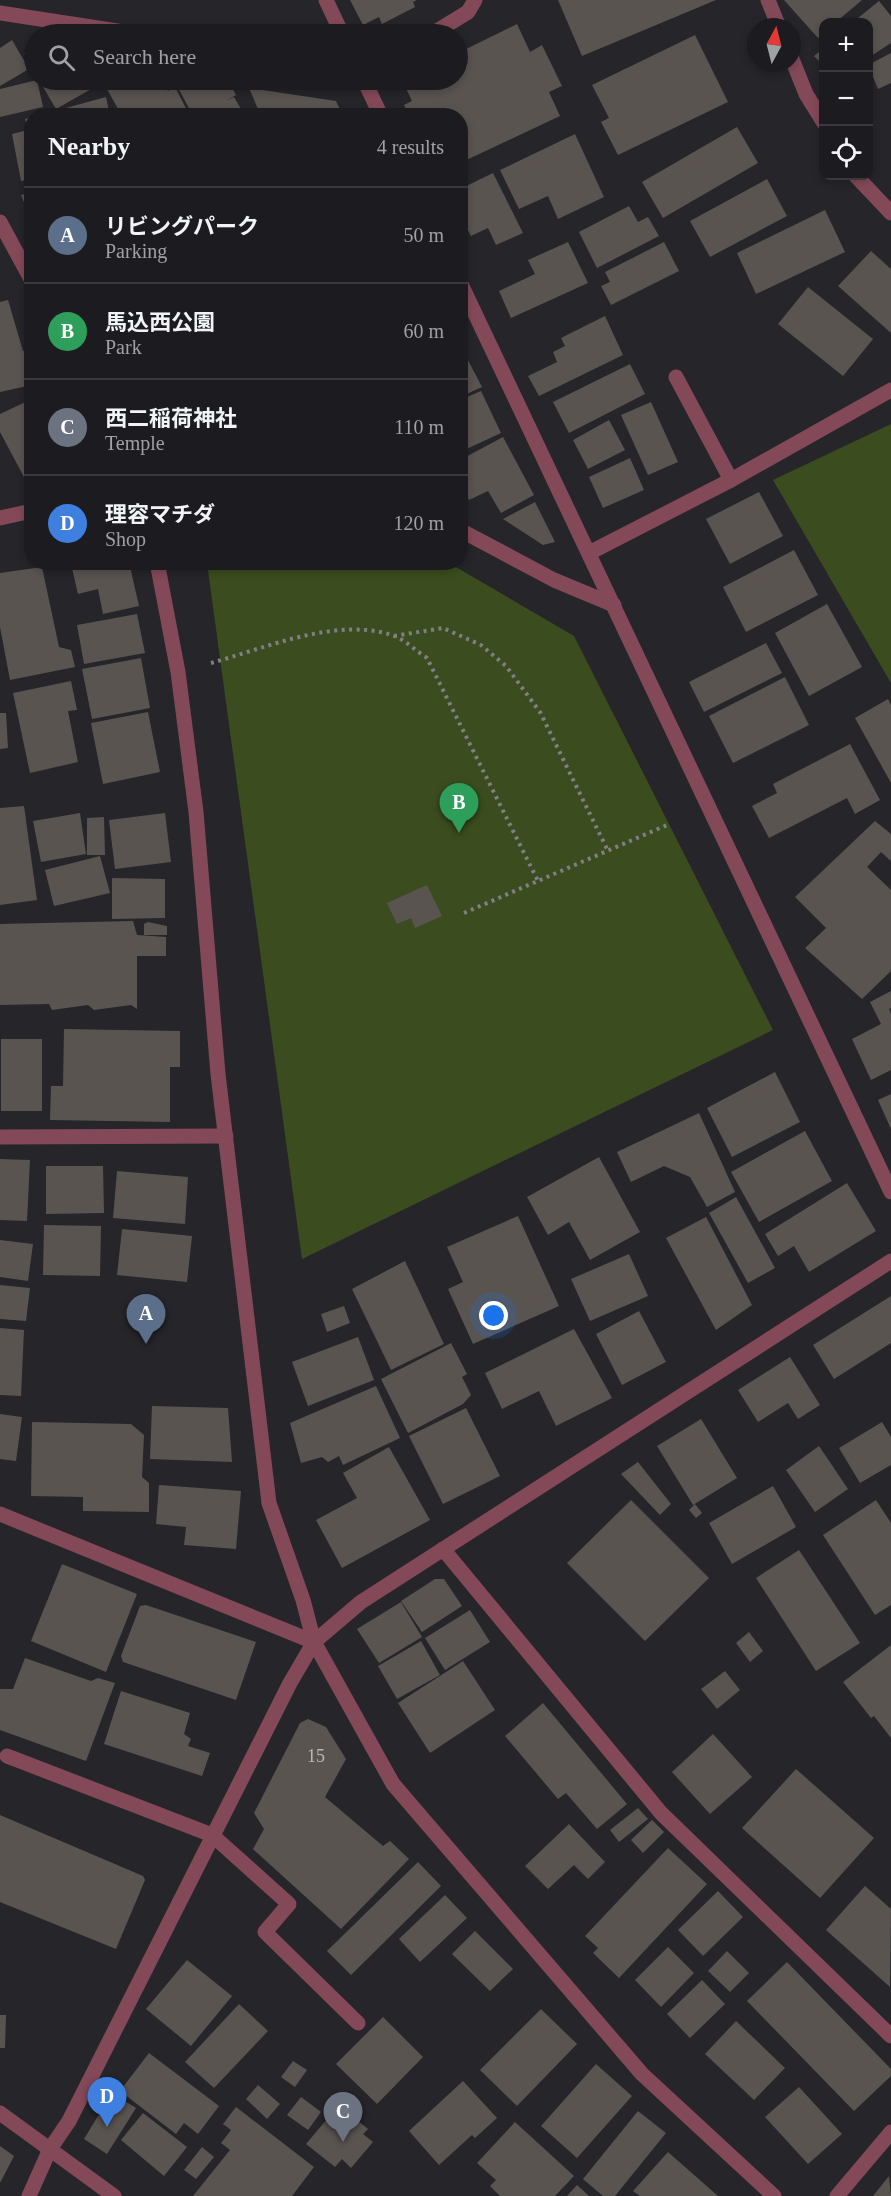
<!DOCTYPE html>
<html lang="en">
<head>
<meta charset="utf-8">
<style>
  body { margin:0; font-family:"Times New Roman","Noto Sans JP",serif; background:#252529; color:#f1f3f6 }
  .controls { position:absolute; right:18px; top:18px; display:grid; overflow:hidden; border-radius:12px; box-shadow:0 3px 9px #0003 }
  .controls button { width:54px; height:54px; display:grid; place-items:center; padding:0; border:0; border-bottom:2px solid #3a3a3e; background:#1c1c20; color:#f1f3f6; font:30px sans-serif }
  .compass { position:absolute; left:747px; top:18px; width:54px; height:54px; border-radius:50%; background:#1c1c20; box-shadow:0 3px 9px #0003; rotate:7deg }
  .you { position:absolute; left:494px; top:1316px; width:21px; height:21px; margin:-15px; border:4px solid #fff; border-radius:50%; background:#1a73e8; box-shadow:0 0 0 9px #1a73e833 }
  .badge { display:grid; place-items:center; width:39px; height:39px; border-radius:50%; background:#1a73e8; color:#fff; font-size:20px; font-weight:700 }
  .pin { position:absolute; translate:-50% -50px; filter:drop-shadow(0 2px 3px #0008) }
  .pin::after { content:''; position:absolute; top:32px; width:21px; height:18px; background:inherit; clip-path:polygon(0 0,100% 0,50% 100%) }
  .list { margin:0; padding:0; list-style:none }
  h2 { display:flex; justify-content:space-between; align-items:center; height:78px; margin:0; padding:0 24px; font-size:26px }
  h2 small { font-size:20px; font-weight:400; color:#a0a1a5 }
  .list li { display:grid; grid-template-columns:39px 1fr auto; gap:18px; align-items:center; box-sizing:border-box; height:96px; padding:0 24px; border-top:2px solid #3a3a3e }
  .list b { display:block; font-size:22px; white-space:nowrap }
  .list p { margin:0; font-size:20px; white-space:nowrap; color:#a0a1a5 }
  .list em { font-size:20px; font-style:normal; color:#a0a1a5 }
  .icon { flex:none; width:33px; height:33px; fill:none; stroke:currentColor; stroke-width:2; stroke-linecap:round; stroke-linejoin:round }
  .map { position:relative; flex:none; width:891px; height:2196px; overflow:hidden }
  .search { position:absolute; background:#1c1c20; box-shadow:0 3px 9px #0003; left:24px; top:24px; width:444px; height:66px; display:flex; align-items:center; gap:15px; box-sizing:border-box; padding:0 21px; border-radius:33px; color:#a0a1a5; font-size:22px }
  .panel { position:absolute; background:#1c1c20; box-shadow:0 3px 9px #0003; left:24px; top:108px; width:444px; height:462px; border-radius:24px }
  .map>svg:first-child { display:block }
  .green { fill:#3b4d1e }
  .building { fill:#5a5451 }
  .lines { fill:none; stroke-linecap:round; stroke-linejoin:round }
  .path { stroke:#7f7f84; stroke-width:4; stroke-dasharray:3 4.5; stroke-linecap:butt }
  .lane { stroke:#844959; stroke-width:15 }
  .street { stroke:#844959; stroke-width:15 }
  .labels { text-anchor:middle; dominant-baseline:central; stroke-width:4.5; stroke-linejoin:round; paint-order:stroke }
  .number-label { font-size:18px; fill:#b9b8ba }
</style>
</head>
<body>
<div class="map">
<svg width="891" height="2196" viewBox="0 0 891 2196">
  <rect width="100%" height="100%" fill="#25252a"/>
  <g class="green">
    <path d="M891,424V683L773,480Z"/>
    <path d="M207,563H449L574,636L773,1030L302,1259Z"/>
  </g>
  <g class="building">
    <path d="M350,0H417L413,2L415,7L382,24L379,17L363,25Z"/>
    <path d="M558,0H716L582,56Z"/>
    <path d="M784,0H862L836,22H824V33L818,38Z"/>
    <path d="M879,1L891,16V43L868,58V22H853Z"/>
    <path d="M517,24L530,52L542,45L562,86L549,92L560,116L460,163V116H409L404,105L412,101L402,80H458V53Z"/>
    <path d="M695,35L728,102L618,155L601,122L609,118L592,85Z"/>
    <path d="M12,40L29,69L0,86V48Z"/>
    <path d="M34,48V71L24,53Z"/>
    <path d="M824,48V66L814,56Z"/>
    <path d="M891,53V83L878,89L868,65Z"/>
    <path d="M37,80L43,107L0,117V89Z"/>
    <path d="M39,80H100L102,83L56,109Z"/>
    <path d="M102,80H112L114,84L125,80H161L168,91L175,87L190,116H122Z"/>
    <path d="M174,80H228L236,95L226,101L234,97L245,116H193Z"/>
    <path d="M249,88L336,101L343,116H261Z"/>
    <path d="M106,97L110,116H40V115Z"/>
    <path d="M32,117V179L21,181L12,134L28,130L25,119Z"/>
    <path d="M737,127L758,163L663,218L642,182Z"/>
    <path d="M575,134L604,197L558,219L548,196L519,209L500,170Z"/>
    <path d="M493,173L523,233L496,245L488,228L471,236L460,215V189Z"/>
    <path d="M767,179L787,216L710,257L690,221Z"/>
    <path d="M32,192V220H31L21,195Z"/>
    <path d="M629,206L638,222L648,217L659,236L597,268L579,232Z"/>
    <path d="M825,210L845,252L756,294L737,253Z"/>
    <path d="M568,242L588,283L511,318L499,291L535,274L528,260Z"/>
    <path d="M664,242L679,271L611,305L601,286L610,282L605,272Z"/>
    <path d="M871,251L891,269V333L838,286Z"/>
    <path d="M808,287L873,339L843,376L778,324Z"/>
    <path d="M8,300L23,351L32,350V385L0,392V302Z"/>
    <path d="M605,316L623,355L539,396L528,376L557,362L553,352L565,346L561,338Z"/>
    <path d="M460,345L482,387L460,397Z"/>
    <path d="M630,364L645,394L569,433L553,402Z"/>
    <path d="M481,391L501,433L460,452V400Z"/>
    <path d="M32,399V474L24,477L0,432V414Z"/>
    <path d="M651,402L678,462L648,475L621,415Z"/>
    <path d="M609,420L625,450L588,469L573,440Z"/>
    <path d="M503,437L534,495L501,513L488,491L469,500L460,484V460Z"/>
    <path d="M630,458L644,490L603,508L589,477Z"/>
    <path d="M759,492L783,536L730,564L706,519Z"/>
    <path d="M535,502L555,542L543,545L503,519Z"/>
    <path d="M794,550L818,595L746,632L723,587Z"/>
    <path d="M48,562H129L139,606L103,614L98,589L78,594L72,568H49Z"/>
    <path d="M42,567L59,647L71,650L75,667L10,680L0,627V573Z"/>
    <path d="M827,604L862,667L809,696L775,633Z"/>
    <path d="M137,614L145,653L84,664L77,625Z"/>
    <path d="M766,643L782,673L704,712L689,682Z"/>
    <path d="M141,658L150,708L92,719L82,669Z"/>
    <path d="M785,677L809,725L733,763L709,716Z"/>
    <path d="M71,681L77,710L68,711L78,762L30,773L13,693Z"/>
    <path d="M888,699L891,705V783L855,718Z"/>
    <path d="M148,712L160,772L103,784L91,723Z"/>
    <path d="M0,713H6L8,748L0,749Z"/>
    <path d="M850,744L880,800L855,814L847,798L769,838L752,806L777,793L773,784Z"/>
    <path d="M24,806L37,900L0,905V808Z"/>
    <path d="M80,813L86,854L41,862L33,821Z"/>
    <path d="M165,813L171,862L115,869L109,820Z"/>
    <path d="M104,817L105,855H87V818Z"/>
    <path d="M875,821L891,834V861L881,852L867,867L891,890V971L862,999L805,948L826,928L795,897Z"/>
    <path d="M100,856L110,893L54,906L45,870Z"/>
    <path d="M112,878L165,879V918L112,919Z"/>
    <path d="M427,885L442,916L415,928L411,918L397,924L387,903Z"/>
    <path d="M133,921L137,935L166,937V956H137V1009L131,1005L94,1010L88,1005L52,1010L49,1004L0,1005V924Z"/>
    <path d="M148,922L167,926V935H144V924Z"/>
    <path d="M891,991V1008L889,1009L891,1014V1070L871,1080L852,1039L881,1024L870,1002Z"/>
    <path d="M64,1029L180,1031V1067H170V1122L50,1120L51,1086H63Z"/>
    <rect x="1" y="1039" width="41" height="72"/>
    <path d="M775,1072L800,1122L732,1157L707,1108Z"/>
    <path d="M891,1094V1129L878,1100Z"/>
    <path d="M699,1113L735,1192L707,1207L690,1177L664,1166L631,1182L617,1152Z"/>
    <path d="M805,1131L832,1181L759,1222L731,1172Z"/>
    <path d="M599,1157L640,1232L590,1260L569,1222L548,1235L527,1197Z"/>
    <path d="M0,1159L30,1160L27,1221L0,1220Z"/>
    <path d="M46,1166H103L104,1213L46,1214Z"/>
    <path d="M117,1171L188,1177L185,1224L113,1218Z"/>
    <path d="M847,1183L876,1231L809,1272L794,1246L778,1256L765,1234Z"/>
    <path d="M736,1197L775,1268L748,1283L709,1213Z"/>
    <path d="M518,1216L559,1306L473,1344L448,1289L463,1282L447,1247Z"/>
    <path d="M706,1217L752,1305L716,1330L666,1238Z"/>
    <path d="M44,1225L101,1226L100,1276L43,1275Z"/>
    <path d="M122,1229L192,1236L187,1282L117,1275Z"/>
    <path d="M0,1240L33,1244L28,1281L0,1277Z"/>
    <path d="M629,1254L648,1296L590,1321L571,1279Z"/>
    <path d="M405,1261L444,1344L391,1370L352,1289Z"/>
    <path d="M0,1285L30,1288L26,1321L0,1319Z"/>
    <path d="M891,1296V1343L834,1379L813,1345Z"/>
    <path d="M344,1306L350,1323L327,1332L321,1314Z"/>
    <path d="M639,1311L666,1362L622,1385L596,1334Z"/>
    <path d="M0,1328L24,1330L21,1396L0,1395Z"/>
    <path d="M574,1329L612,1398L556,1426L539,1391L502,1409L485,1373Z"/>
    <path d="M358,1337L374,1380L308,1406L292,1362Z"/>
    <path d="M451,1343L467,1374L462,1377L471,1395L463,1404L408,1433L381,1379Z"/>
    <path d="M790,1357L820,1405L798,1419L788,1403L758,1422L738,1390Z"/>
    <path d="M376,1386L400,1438L343,1465L339,1456L328,1462L322,1457L301,1463L290,1423Z"/>
    <path d="M152,1406L228,1408L232,1462L150,1459Z"/>
    <path d="M466,1408L500,1476L443,1504L409,1436Z"/>
    <path d="M0,1414L22,1417L16,1461L0,1459Z"/>
    <path d="M701,1419L737,1478L693,1505L657,1446Z"/>
    <path d="M32,1422L131,1424L144,1435L142,1477L149,1483V1512L83,1511V1497L31,1496Z"/>
    <path d="M882,1422L891,1437V1465L860,1483L839,1448Z"/>
    <path d="M819,1446L848,1489L815,1512L786,1470Z"/>
    <path d="M389,1447L430,1520L342,1568L316,1520L357,1498L343,1473Z"/>
    <path d="M638,1462L671,1504L660,1515L621,1474Z"/>
    <path d="M159,1485L241,1491L236,1549L184,1545L186,1527L156,1524Z"/>
    <path d="M773,1486L796,1527L732,1564L709,1523Z"/>
    <path d="M631,1500L709,1578L645,1641L567,1563Z"/>
    <path d="M876,1500L891,1523V1605L875,1615L823,1535Z"/>
    <path d="M695,1504L702,1513L696,1518L689,1510Z"/>
    <path d="M799,1550L860,1643L816,1671L756,1578Z"/>
    <path d="M62,1564L137,1594L106,1672L31,1641Z"/>
    <path d="M435,1579H444L462,1606L422,1632L401,1601Z"/>
    <path d="M401,1602L422,1637L379,1663L357,1629Z"/>
    <path d="M146,1605L256,1642L236,1700L123,1662L121,1656L140,1606Z"/>
    <path d="M470,1610L490,1642L445,1670L425,1638Z"/>
    <path d="M749,1632L763,1651L750,1662L736,1643Z"/>
    <path d="M421,1641L440,1675L397,1699L378,1666Z"/>
    <path d="M891,1645V1738L874,1716L871,1718L843,1682Z"/>
    <path d="M25,1658L91,1681L98,1678L115,1683L86,1761L0,1730V1689H13Z"/>
    <path d="M463,1661L495,1710L430,1753L398,1703Z"/>
    <path d="M725,1671L740,1690L717,1709L701,1689Z"/>
    <path d="M121,1691L190,1713L184,1734L191,1739L188,1746L210,1753L202,1776L104,1744Z"/>
    <path d="M543,1703L627,1804L597,1829L566,1793L558,1799L505,1736Z"/>
    <path d="M308,1719L326,1727L346,1759L325,1797L383,1846L390,1841L409,1859L341,1929L253,1849L264,1829L254,1813L300,1723Z"/>
    <path d="M713,1734L752,1777L710,1814L672,1772Z"/>
    <path d="M796,1769L874,1838L820,1898L742,1828Z"/>
    <path d="M638,1808L648,1819L619,1842L610,1830Z"/>
    <path d="M0,1815L143,1876L145,1880L116,1949L0,1902Z"/>
    <path d="M652,1820L664,1832L643,1853L631,1840Z"/>
    <path d="M569,1824L605,1862L588,1879L574,1865L548,1889L525,1866Z"/>
    <path d="M668,1848L707,1884L619,1978L593,1953L598,1948L585,1936Z"/>
    <path d="M418,1862L441,1886L351,1975L327,1951Z"/>
    <path d="M865,1886L891,1909L890,1987L826,1930Z"/>
    <path d="M718,1891L743,1917L703,1956L678,1930Z"/>
    <path d="M445,1895L467,1918L420,1962L399,1939Z"/>
    <path d="M475,1931L513,1969L490,1991L452,1954Z"/>
    <path d="M668,1947L694,1973L661,2007L635,1980Z"/>
    <path d="M727,1951L749,1973L730,1992L708,1971Z"/>
    <path d="M187,1960L232,1996L191,2046L146,2009Z"/>
    <path d="M787,1962L891,2069V2076L854,2111L747,2001Z"/>
    <path d="M702,1980L725,2004L690,2038L667,2014Z"/>
    <path d="M239,2004L268,2031L214,2088L185,2062Z"/>
    <path d="M541,2009L577,2044L517,2106L480,2070Z"/>
    <path d="M0,2015H6L5,2048H0Z"/>
    <path d="M383,2017L423,2057L377,2104L336,2064Z"/>
    <path d="M736,2021L785,2068L754,2100L705,2054Z"/>
    <path d="M149,2053L219,2106L198,2134L184,2123L176,2134L120,2091Z"/>
    <path d="M293,2061L307,2070L295,2087L281,2077Z"/>
    <path d="M596,2064L632,2096L577,2158L541,2126Z"/>
    <path d="M463,2081L497,2118L475,2138L472,2135L439,2165L409,2131Z"/>
    <path d="M258,2085L280,2104L267,2119L246,2099Z"/>
    <path d="M799,2087L842,2134L808,2164L765,2117Z"/>
    <path d="M112,2093L136,2108L107,2154L84,2139Z"/>
    <path d="M301,2097L321,2112L308,2130L287,2115Z"/>
    <path d="M339,2105L368,2129L363,2134L373,2142L351,2168L342,2159L335,2167L306,2144Z"/>
    <path d="M236,2107L314,2167L292,2196H193L230,2150L221,2143L231,2130L223,2124Z"/>
    <path d="M638,2111L666,2133L615,2196H603L583,2179Z"/>
    <path d="M143,2113L187,2147L164,2176L121,2140Z"/>
    <path d="M515,2122L574,2176L555,2196H500L490,2186L496,2180L477,2163Z"/>
    <path d="M0,2146L14,2156L0,2183Z"/>
    <path d="M202,2147L214,2157L196,2179L184,2170Z"/>
    <path d="M668,2152L718,2196H640L633,2191Z"/>
    <path d="M889,2176L891,2196H873Z"/>
    <path d="M577,2185L589,2196H567Z"/>
  </g>
  <g class="lines">
    <g class="path">
      <path d="M394,636L443,628L481,645L506,666L540,712L608,851"/>
      <path d="M211,663C266,648 335,617 392,635C404,639 416,651 427,658L538,881"/>
      <path d="M464,913L667,825"/>
    </g>
    <g class="lane">
      <path d="M676,377L731,480"/>
      <path d="M0,1137L226,1136"/>
      <path d="M443,1549L661,1813L891,2036"/>
      <path d="M7,1756L212,1835L289,1904L265,1932L358,2023"/>
    </g>
    <g class="street">
      <path d="M326,0L342,34"/>
      <path d="M768,0L779,27"/>
      <path d="M0,13L137,34"/>
      <path d="M432,34L468,12L475,0"/>
      <path d="M792,59L806,94L824,123"/>
      <path d="M364,80L381,116"/>
      <path d="M856,176L891,213"/>
      <path d="M0,222L32,281"/>
      <path d="M460,282L891,1192"/>
      <path d="M0,518L32,511"/>
      <path d="M460,530L554,580L614,605"/>
      <path d="M589,553L731,480L891,390"/>
      <path d="M157,562L178,672L196,812L218,1074L269,1503L303,1600L314,1642L393,1784L642,2074L774,2196"/>
      <path d="M0,1514L314,1642"/>
      <path d="M0,2113L114,2196"/>
      <path d="M29,2196L50,2149L69,2121L290,1683L314,1642L361,1602L891,1261"/>
      <path d="M837,2196L891,2132"/>
    </g>
  </g>
  <g class="labels">
    <g class="number-label">
      <text x="316" y="1756">15</text>
    </g>
  </g>
</svg>
<div class="controls">
<button>+</button>
<button>−</button>
<button><svg class="icon" aria-label="locate" viewBox="0 0 24 24"><circle cx="12" cy="12" r="6"/><path d="M12 2v4M12 18v4M2 12h4M18 12h4"/></svg></button>
</div>
<svg class="compass" viewBox="-18 -18 36 36"><path d="M0-13l5 13h-10z" fill="#e53935"/><path d="M0 13l5-13h-10z" fill="#a0a1a5"/></svg>
<div class="you"></div>
<div class="pin badge" style="left:146px;top:1344px;background:#5c6f8a">A</div>
<div class="pin badge" style="left:459px;top:833px;background:#2e9e5b">B</div>
<div class="pin badge" style="left:343px;top:2142px;background:#6b7280">C</div>
<div class="pin badge" style="left:107px;top:2127px;background:#3f7fe0">D</div>
<div class="search"><svg class="icon" aria-label="search" viewBox="0 0 24 24"><circle cx="10" cy="10" r="6"/><path d="M15 15l6 6"/></svg>Search here</div>
<section class="panel">
<h2>Nearby<small>4 results</small></h2>
<ul class="list">
<li><span class="badge" style="background:#5c6f8a">A</span><div><b>リビングパーク</b><p>Parking</p></div><em>50 m</em></li>
<li><span class="badge" style="background:#2e9e5b">B</span><div><b>馬込西公園</b><p>Park</p></div><em>60 m</em></li>
<li><span class="badge" style="background:#6b7280">C</span><div><b>西二稲荷神社</b><p>Temple</p></div><em>110 m</em></li>
<li><span class="badge" style="background:#3f7fe0">D</span><div><b>理容マチダ</b><p>Shop</p></div><em>120 m</em></li>
</ul>
</section>
</div>
</body>
</html>
